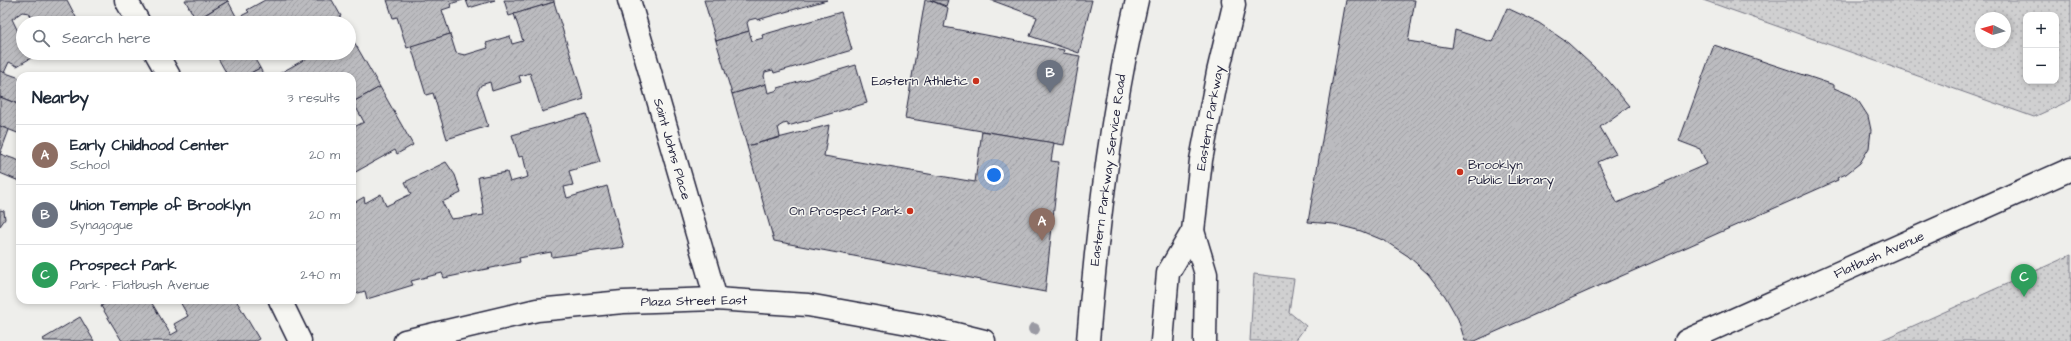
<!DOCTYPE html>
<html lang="en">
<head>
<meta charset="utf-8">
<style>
  body { margin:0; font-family:"Architects Daughter",sans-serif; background:#f6f6f7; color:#1f2937 }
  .controls { position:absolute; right:12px; top:12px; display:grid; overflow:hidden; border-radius:8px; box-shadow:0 2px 6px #0003 }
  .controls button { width:36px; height:36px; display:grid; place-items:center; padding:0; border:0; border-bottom:1px solid #e0e1e3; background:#fff; color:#1f2937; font:20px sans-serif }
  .compass { position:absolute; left:1975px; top:12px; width:36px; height:36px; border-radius:50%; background:#fff; box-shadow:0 2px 6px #0003; rotate:275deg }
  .you { position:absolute; left:994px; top:175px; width:14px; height:14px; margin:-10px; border:3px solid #fff; border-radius:50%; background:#1a73e8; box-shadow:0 0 0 6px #1a73e833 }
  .badge { display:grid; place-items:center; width:26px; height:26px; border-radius:50%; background:#1a73e8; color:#fff; font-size:13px; font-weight:700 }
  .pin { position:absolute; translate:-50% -33px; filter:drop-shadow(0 1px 2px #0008) }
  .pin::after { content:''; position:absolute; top:21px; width:14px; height:12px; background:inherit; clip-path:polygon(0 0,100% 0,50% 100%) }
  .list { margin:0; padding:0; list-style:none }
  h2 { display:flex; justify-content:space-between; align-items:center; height:52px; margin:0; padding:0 16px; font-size:17px }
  h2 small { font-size:13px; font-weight:400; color:#747a83 }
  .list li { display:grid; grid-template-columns:26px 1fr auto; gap:12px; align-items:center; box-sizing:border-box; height:60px; padding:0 16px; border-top:1px solid #e0e1e3 }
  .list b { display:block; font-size:15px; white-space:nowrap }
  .list p { margin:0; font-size:13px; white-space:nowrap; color:#747a83 }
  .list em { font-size:13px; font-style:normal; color:#747a83 }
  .icon { flex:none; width:22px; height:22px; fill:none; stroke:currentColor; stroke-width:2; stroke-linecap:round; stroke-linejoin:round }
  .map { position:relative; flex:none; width:2071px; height:341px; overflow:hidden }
  .search { position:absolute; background:#fff; box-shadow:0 2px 6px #0003; left:16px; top:16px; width:340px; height:44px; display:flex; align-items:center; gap:10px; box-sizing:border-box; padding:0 14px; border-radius:22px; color:#747a83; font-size:15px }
  .panel { position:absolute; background:#fff; box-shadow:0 2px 6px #0003; left:16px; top:72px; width:340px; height:232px; border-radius:12px }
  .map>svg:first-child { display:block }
  .park { fill:url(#park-dots); stroke:#797986; fill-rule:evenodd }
  .building { fill:url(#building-hatch); stroke:#22223b }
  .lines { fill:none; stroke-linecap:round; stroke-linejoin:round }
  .minor-casing { stroke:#22223b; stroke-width:25 }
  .primary-casing { stroke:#22223b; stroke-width:25 }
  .minor { stroke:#f6f6f2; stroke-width:22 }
  .primary { stroke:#f6f6f2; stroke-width:22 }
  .tree { fill:#9a9aa3 }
  .poi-dot { fill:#c8321e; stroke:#f6f6f2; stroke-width:1.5 }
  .labels { text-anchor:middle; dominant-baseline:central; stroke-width:3; stroke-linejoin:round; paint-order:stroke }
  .poi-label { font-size:13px; fill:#22223b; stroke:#f6f6f2; text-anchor:end }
  .street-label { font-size:13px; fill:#22223b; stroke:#f6f6f2 }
</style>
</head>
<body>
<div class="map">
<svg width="2071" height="341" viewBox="0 0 2071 341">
  <defs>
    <pattern id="park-dots" width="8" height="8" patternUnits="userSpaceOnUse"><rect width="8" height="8" fill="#d0d0d1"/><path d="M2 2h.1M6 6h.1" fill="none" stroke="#b2b2b4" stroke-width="1.8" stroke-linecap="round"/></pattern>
    <pattern id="building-hatch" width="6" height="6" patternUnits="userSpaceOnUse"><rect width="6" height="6" fill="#bbbbbf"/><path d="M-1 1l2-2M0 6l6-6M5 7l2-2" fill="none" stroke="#a0a0a5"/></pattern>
  </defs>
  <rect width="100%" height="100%" fill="#eeeeeb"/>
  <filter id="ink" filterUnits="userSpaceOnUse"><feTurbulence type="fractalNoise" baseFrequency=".025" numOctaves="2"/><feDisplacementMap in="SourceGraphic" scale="8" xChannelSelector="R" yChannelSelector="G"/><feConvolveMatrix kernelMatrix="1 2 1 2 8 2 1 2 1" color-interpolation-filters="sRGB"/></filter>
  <g filter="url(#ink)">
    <g class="park">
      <path d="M1703,0H2071V100L2034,117ZM2026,15H2056V81H2026ZM1981,18H2005V42H1981Z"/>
      <path d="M2071,255V341H1879L1884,339Z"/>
      <path d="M1254,274L1294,279L1289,312L1306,326L1295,341H1250Z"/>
    </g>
    <g class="building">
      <path d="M0,0H67L79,23H35L29,13L22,12L12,19L23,42V53H29L31,58L17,66L9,62L4,73L0,71Z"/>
      <path d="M185,0H227L228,1L196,20Z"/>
      <path d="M265,0H332L341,16L328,23H324L323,20L317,23H198L196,20L228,1L237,18L249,12L247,10Z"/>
      <path d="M387,0H463L450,4L451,7L442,10L450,34L407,48L397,17L393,18Z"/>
      <path d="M466,0H495L469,8Z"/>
      <path d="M504,0H554V2L509,16Z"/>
      <path d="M704,0H827L757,20V18L749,20L747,23L749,31L716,41Z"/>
      <path d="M925,0H930L948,8L944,27L1064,50L1063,53L1080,56L1064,145L905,118Z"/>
      <path d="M930,0H948L946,6Z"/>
      <path d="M991,0H1092L1079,53L1030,36L1037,17Z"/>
      <path d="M1346,0H1415L1408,41L1452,48L1455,30L1492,42L1507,8L1539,23L1568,43L1607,79L1629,106L1600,127L1616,154L1598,162L1617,203L1707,164L1700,149L1679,141L1714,45L1834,85V88L1851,95L1859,102L1868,116L1871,130L1869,148L1860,163L1846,174L1837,178L1838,180L1475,341H1465L1458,319L1445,296L1428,274L1408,256L1385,241L1361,231L1334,224L1308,222Z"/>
      <path d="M554,2L584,99L542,112L530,73L519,76L521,82L492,91L490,82L481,85L477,92L488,126L447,139L433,93L426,95L411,46L450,34L456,53L465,55L488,48L486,43L510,36L512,44L523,41L514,14Z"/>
      <path d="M841,12L852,50L774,73L773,70L765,72L764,76L766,84L732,94L716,41L749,31L752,41L763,38L762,35Z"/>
      <path d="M349,33L380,87L353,102L352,76H275L316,53H349Z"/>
      <path d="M215,53H253L252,54L260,68L245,76H228Z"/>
      <path d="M856,65L867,103L788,126V123L783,124L778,127L780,137L747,146L732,94L766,84L768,93L778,90V88Z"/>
      <path d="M260,68L264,76H245Z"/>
      <path d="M0,71L20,78V99L18,104L0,97Z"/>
      <path d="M380,87L413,145L397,154L395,150L352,174V128L364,122L353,102Z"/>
      <path d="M0,97L20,105V134L0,126Z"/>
      <path d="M586,114L600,162L569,171L573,185L564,187L567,198L607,186L624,247L552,257L551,252L519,258L520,262L444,278L442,273L411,281L413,285L367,299L365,291L352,295V204L364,197L365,203L381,194L386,206L411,194L405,182L446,162L455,175L461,193L442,202L451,219L484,215L478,177L507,172L510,182L528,177L523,156L519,157L512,135Z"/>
      <path d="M829,125L824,156L975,182L982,131L1054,143L1051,161L1059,162L1045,292L774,241L747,146Z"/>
      <path d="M0,126L9,130L0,154Z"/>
      <path d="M0,154L20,161L19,181L0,173Z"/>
      <path d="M0,210L4,211L5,219L0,226Z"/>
      <path d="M111,300H150L171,335L178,331L174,324L188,316L179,300H236L259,339L255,341H122L101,306Z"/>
      <path d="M80,317L94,341H44L43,339Z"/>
    </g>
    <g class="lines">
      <defs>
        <g id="minor">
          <path d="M126,0L139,23"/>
          <path d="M629,0L716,299"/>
          <path d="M156,53L169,76"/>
          <path d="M280,300L300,341"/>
          <path d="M405,341L537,310L623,302L716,299L808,305L919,325L984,341"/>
          <path d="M1088,341C1097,226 1111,112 1137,0"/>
        </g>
        <g id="primary">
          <path d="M1193,231L1206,274L1205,341"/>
          <path d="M1162,341L1168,273L1193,231L1201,160L1218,72L1234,5L1233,0"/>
          <path d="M1686,341L2071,169"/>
        </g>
      </defs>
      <use href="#minor" class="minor-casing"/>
      <use href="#primary" class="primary-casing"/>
      <use href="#minor" class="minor"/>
      <use href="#primary" class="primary"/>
    </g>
    <circle class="tree" cx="1034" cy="329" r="6"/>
  </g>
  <g class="poi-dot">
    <circle cx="976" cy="81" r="4"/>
    <circle cx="1460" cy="172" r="4"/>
    <circle cx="910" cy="211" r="4"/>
  </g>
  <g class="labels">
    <g class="poi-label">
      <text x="968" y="81">Eastern Athletic</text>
      <text x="1468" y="165" text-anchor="start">Brooklyn<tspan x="1468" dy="15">Public Library</tspan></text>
      <text x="902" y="211">On Prospect Park</text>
    </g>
    <g class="street-label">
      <text transform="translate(1210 118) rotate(-80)">Eastern Parkway</text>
      <text transform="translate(672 149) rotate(74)">Saint Johns Place</text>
      <text transform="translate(1108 170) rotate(-82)">Eastern Parkway Service Road</text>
      <text transform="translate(1879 255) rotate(-24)">Flatbush Avenue</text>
      <text transform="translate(694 301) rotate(-1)">Plaza Street East</text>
    </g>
  </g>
</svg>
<div class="controls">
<button>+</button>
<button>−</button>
</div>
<svg class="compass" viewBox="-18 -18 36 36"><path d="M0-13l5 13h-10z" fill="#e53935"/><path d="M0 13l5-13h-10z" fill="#747a83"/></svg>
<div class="you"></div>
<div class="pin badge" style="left:1042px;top:241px;background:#8d6e63">A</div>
<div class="pin badge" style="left:1050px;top:93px;background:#6b7280">B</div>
<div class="pin badge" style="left:2024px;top:297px;background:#2e9e5b">C</div>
<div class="search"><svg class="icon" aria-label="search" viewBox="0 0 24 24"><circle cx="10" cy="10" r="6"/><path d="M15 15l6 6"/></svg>Search here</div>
<section class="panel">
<h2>Nearby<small>3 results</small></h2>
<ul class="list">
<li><span class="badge" style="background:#8d6e63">A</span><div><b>Early Childhood Center</b><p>School</p></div><em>20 m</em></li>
<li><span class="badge" style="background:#6b7280">B</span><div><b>Union Temple of Brooklyn</b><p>Synagogue</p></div><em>20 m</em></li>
<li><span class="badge" style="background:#2e9e5b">C</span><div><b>Prospect Park</b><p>Park · Flatbush Avenue</p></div><em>240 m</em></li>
</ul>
</section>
</div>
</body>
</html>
